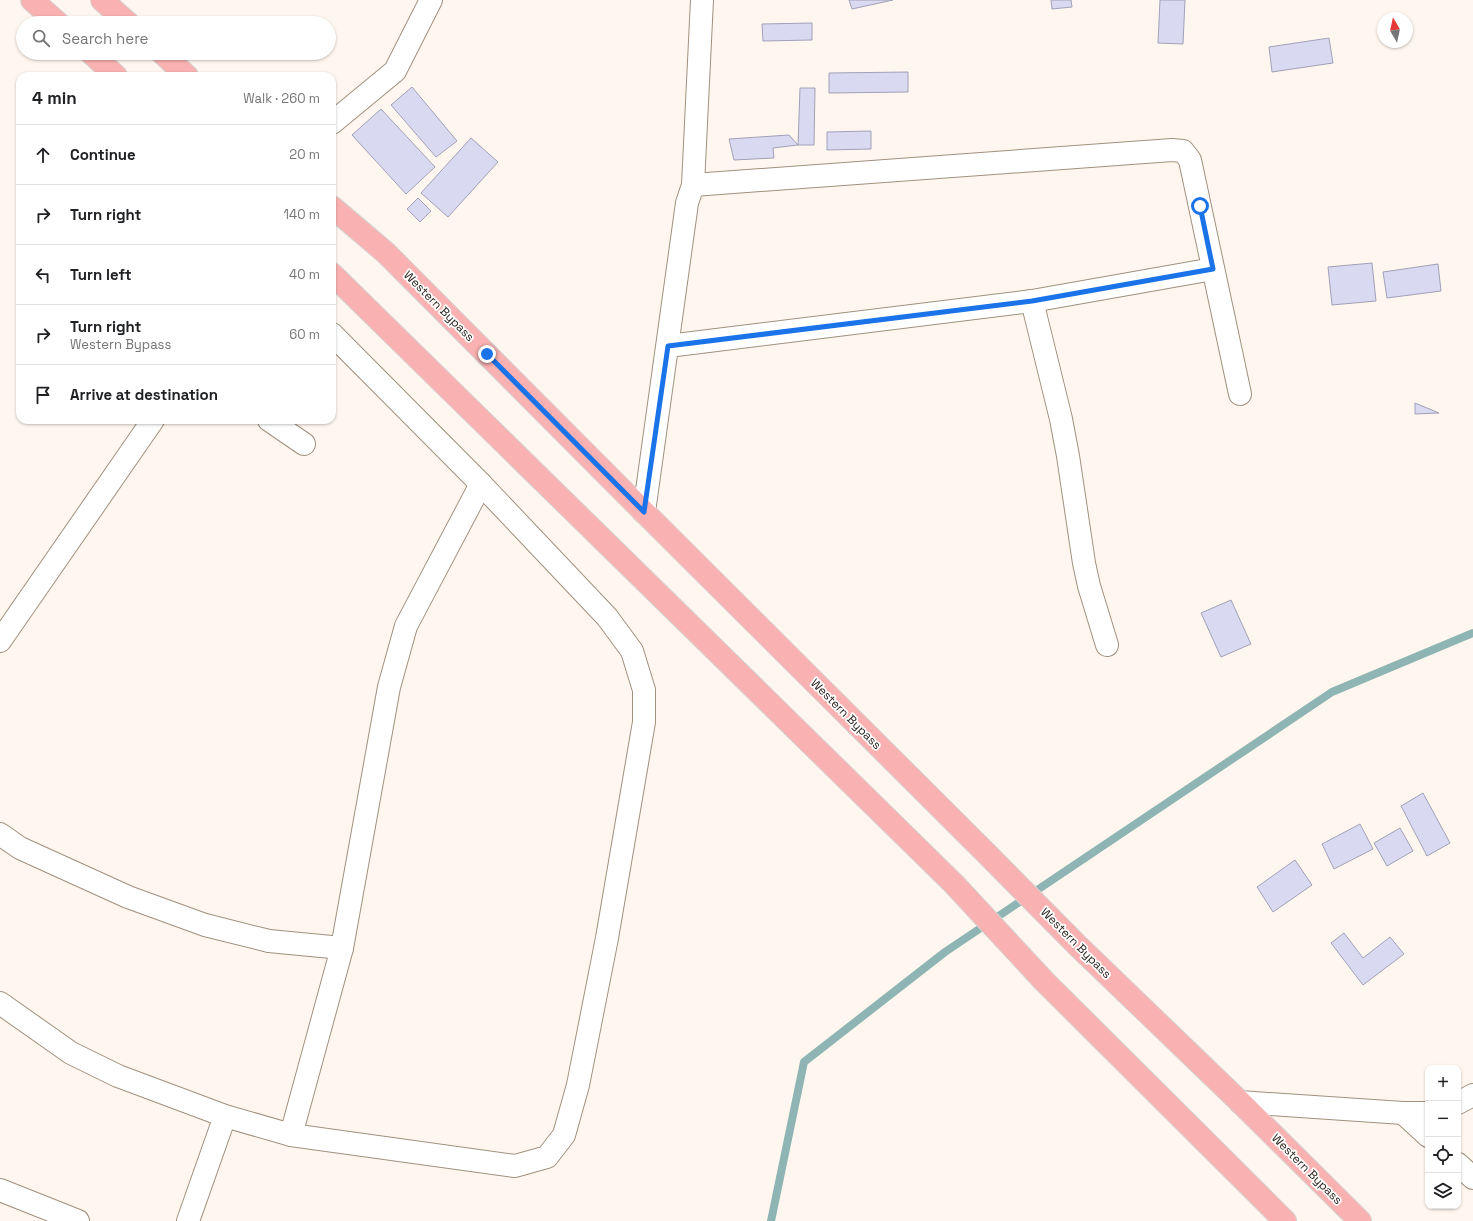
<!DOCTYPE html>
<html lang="en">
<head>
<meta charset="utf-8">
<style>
  body { margin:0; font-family:"Space Grotesk",sans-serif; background:#f2f2f2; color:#202124 }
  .controls { position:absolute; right:12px; bottom:12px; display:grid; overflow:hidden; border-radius:8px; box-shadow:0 1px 3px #0004 }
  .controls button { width:36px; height:36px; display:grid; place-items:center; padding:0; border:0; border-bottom:1px solid #e0e0e0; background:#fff; color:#202124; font:20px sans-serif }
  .compass { position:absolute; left:1377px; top:12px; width:36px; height:36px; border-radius:50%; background:#fff; box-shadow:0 1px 3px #0004; rotate:351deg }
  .stop { position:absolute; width:12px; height:12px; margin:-9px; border:3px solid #1a73e8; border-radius:50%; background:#fff }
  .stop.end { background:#1a73e8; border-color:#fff; box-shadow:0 1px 4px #0008 }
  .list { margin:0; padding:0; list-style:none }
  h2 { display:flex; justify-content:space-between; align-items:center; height:52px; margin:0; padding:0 16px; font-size:17px }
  h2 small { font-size:13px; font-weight:400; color:#757577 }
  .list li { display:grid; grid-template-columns:26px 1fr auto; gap:12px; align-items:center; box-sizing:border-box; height:60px; padding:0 16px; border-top:1px solid #e0e0e0 }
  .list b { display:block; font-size:15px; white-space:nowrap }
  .list p { margin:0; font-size:13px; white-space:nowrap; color:#757577 }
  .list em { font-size:13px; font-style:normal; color:#757577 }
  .icon { flex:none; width:22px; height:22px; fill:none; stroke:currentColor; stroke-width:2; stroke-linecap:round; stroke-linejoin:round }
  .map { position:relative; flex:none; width:1473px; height:1221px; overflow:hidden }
  .search { position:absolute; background:#fff; box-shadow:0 1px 3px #0004; left:16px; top:16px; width:320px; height:44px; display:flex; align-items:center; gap:10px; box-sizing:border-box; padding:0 14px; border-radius:22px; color:#757577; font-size:15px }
  .panel { position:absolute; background:#fff; box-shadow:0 1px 3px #0004; left:16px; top:72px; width:320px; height:352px; border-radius:12px }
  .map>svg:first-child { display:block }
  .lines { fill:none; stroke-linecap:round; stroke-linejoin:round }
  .stream { stroke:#8eb4b3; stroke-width:8 }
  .building { fill:#dad9f2; stroke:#a1a0b7 }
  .minor-casing { stroke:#a1907e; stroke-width:24 }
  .major-casing { stroke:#d5d3d2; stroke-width:24 }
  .minor { stroke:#fff; stroke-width:22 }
  .major { stroke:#fab1b1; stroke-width:22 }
  .route { stroke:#1a73e8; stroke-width:5 }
  .labels { text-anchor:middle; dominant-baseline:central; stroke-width:3.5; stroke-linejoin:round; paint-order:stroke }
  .street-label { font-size:12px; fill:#2b241d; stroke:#fff }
</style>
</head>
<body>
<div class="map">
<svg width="1473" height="1221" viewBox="0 0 1473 1221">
  <rect width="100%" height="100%" fill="#fff7ef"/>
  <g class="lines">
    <path class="stream" d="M771,1221L804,1062L945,952L1332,692L1473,633"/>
  </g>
  <g class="building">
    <path d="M849,0H893L852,9Z"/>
    <path d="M1051,0H1071L1072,7L1052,9Z"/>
    <path d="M1160,0H1185L1183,44L1158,43Z"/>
    <path d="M812,23V40L763,41L762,24Z"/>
    <path d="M1329,38L1333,63L1272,72L1269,47Z"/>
    <path d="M908,72V92L829,93V73Z"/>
    <path d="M412,87L457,141L436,157L391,105Z"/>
    <path d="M800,88H815L814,145H798Z"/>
    <path d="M381,109L435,167L406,194L352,135Z"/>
    <path d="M871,131V149L827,150V132Z"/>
    <path d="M789,135L798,145L773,148L774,158L734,160L729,139Z"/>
    <path d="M471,138L498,162L448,217L421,193Z"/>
    <path d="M418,198L431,211L420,222L407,209Z"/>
    <path d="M1372,263L1376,301L1332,305L1328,267Z"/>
    <path d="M1438,264L1441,291L1387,298L1383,272Z"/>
    <path d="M1415,403L1439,413L1415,414Z"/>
    <path d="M1231,600L1251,644L1221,657L1201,613Z"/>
    <path d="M1423,793L1450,843L1427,856L1401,806Z"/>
    <path d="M1360,824L1373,849L1334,869L1322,844Z"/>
    <path d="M1400,828L1413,851L1387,866L1374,843Z"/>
    <path d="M1295,860L1312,885L1273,912L1257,887Z"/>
    <path d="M1344,933L1363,958L1390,937L1404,954L1363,985L1331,943Z"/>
  </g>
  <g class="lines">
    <defs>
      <g id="minor">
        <path d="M332,123L395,71L431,0"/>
        <path d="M693,185L702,0"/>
        <path d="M1032,301L1061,419L1068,456L1084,563L1089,586L1107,645"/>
        <path d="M668,346L1032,301L1213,269"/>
        <path d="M269,420L304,444"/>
        <path d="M644,512L687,203L693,185L1172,150L1183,151L1190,160L1240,394"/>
        <path d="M0,641L153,420"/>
        <path d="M0,834L20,848L128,897L205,925L269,941L342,948"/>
        <path d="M0,1003L71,1053L118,1076L225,1116L291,1135L515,1166L547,1157L564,1135L578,1085L607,938L644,722V690L632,651L607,617L481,484L332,334"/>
        <path d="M1240,1102L1403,1113H1428"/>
        <path d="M1458,1103L1473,1095"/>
        <path d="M1403,1113L1428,1136"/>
        <path d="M291,1135L342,948L389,687L406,626L481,484"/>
        <path d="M1458,1164L1473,1178"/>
        <path d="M0,1190L78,1221"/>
        <path d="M188,1221L225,1116"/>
      </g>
      <g id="major">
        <path d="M32,0L58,23"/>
        <path d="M102,0L128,23"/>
        <path d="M91,53L116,76"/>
        <path d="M162,53L187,76"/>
        <path d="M332,207L386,253L644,512L987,854L1078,946L1240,1102L1360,1221"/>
        <path d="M332,274L954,884L1044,981L1285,1221"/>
      </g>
    </defs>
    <use href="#minor" class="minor-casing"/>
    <use href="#major" class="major-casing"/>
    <use href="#minor" class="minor"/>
    <use href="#major" class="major"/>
  </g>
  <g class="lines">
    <path class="route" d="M487,354L644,512L668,346L1032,301L1213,269L1200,206"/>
  </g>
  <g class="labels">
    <g class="street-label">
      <text transform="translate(439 306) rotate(45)">Western Bypass</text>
      <text transform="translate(846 714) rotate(45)">Western Bypass</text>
      <text transform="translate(1076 943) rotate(45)">Western Bypass</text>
      <text transform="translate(1307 1169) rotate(45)">Western Bypass</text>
    </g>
  </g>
</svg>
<div class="controls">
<button>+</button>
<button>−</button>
<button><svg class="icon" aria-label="locate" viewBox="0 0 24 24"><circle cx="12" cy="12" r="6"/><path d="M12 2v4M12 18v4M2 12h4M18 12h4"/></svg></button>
<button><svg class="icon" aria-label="layers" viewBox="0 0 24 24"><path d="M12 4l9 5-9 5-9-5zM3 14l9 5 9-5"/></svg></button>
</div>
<svg class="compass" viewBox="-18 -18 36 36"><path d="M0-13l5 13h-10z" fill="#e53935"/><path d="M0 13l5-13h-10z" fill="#757577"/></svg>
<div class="stop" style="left:1200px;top:206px"></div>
<div class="stop end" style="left:487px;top:354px"></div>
<div class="search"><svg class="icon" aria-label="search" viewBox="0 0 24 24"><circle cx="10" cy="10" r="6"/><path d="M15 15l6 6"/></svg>Search here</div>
<section class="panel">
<h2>4 min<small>Walk · 260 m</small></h2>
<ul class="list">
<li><svg class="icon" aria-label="ahead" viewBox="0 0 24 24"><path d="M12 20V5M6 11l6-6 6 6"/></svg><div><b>Continue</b></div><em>20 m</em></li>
<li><svg class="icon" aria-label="right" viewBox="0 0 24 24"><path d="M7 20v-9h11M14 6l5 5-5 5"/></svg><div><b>Turn right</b></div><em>140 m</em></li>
<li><svg class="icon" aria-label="left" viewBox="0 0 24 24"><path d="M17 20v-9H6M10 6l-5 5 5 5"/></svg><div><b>Turn left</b></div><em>40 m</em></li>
<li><svg class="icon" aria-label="right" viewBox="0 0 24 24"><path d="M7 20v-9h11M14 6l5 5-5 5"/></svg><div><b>Turn right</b><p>Western Bypass</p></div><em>60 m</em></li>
<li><svg class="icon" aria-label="arrive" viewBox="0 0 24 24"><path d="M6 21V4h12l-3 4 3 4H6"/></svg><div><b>Arrive at destination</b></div></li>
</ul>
</section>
</div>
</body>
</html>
